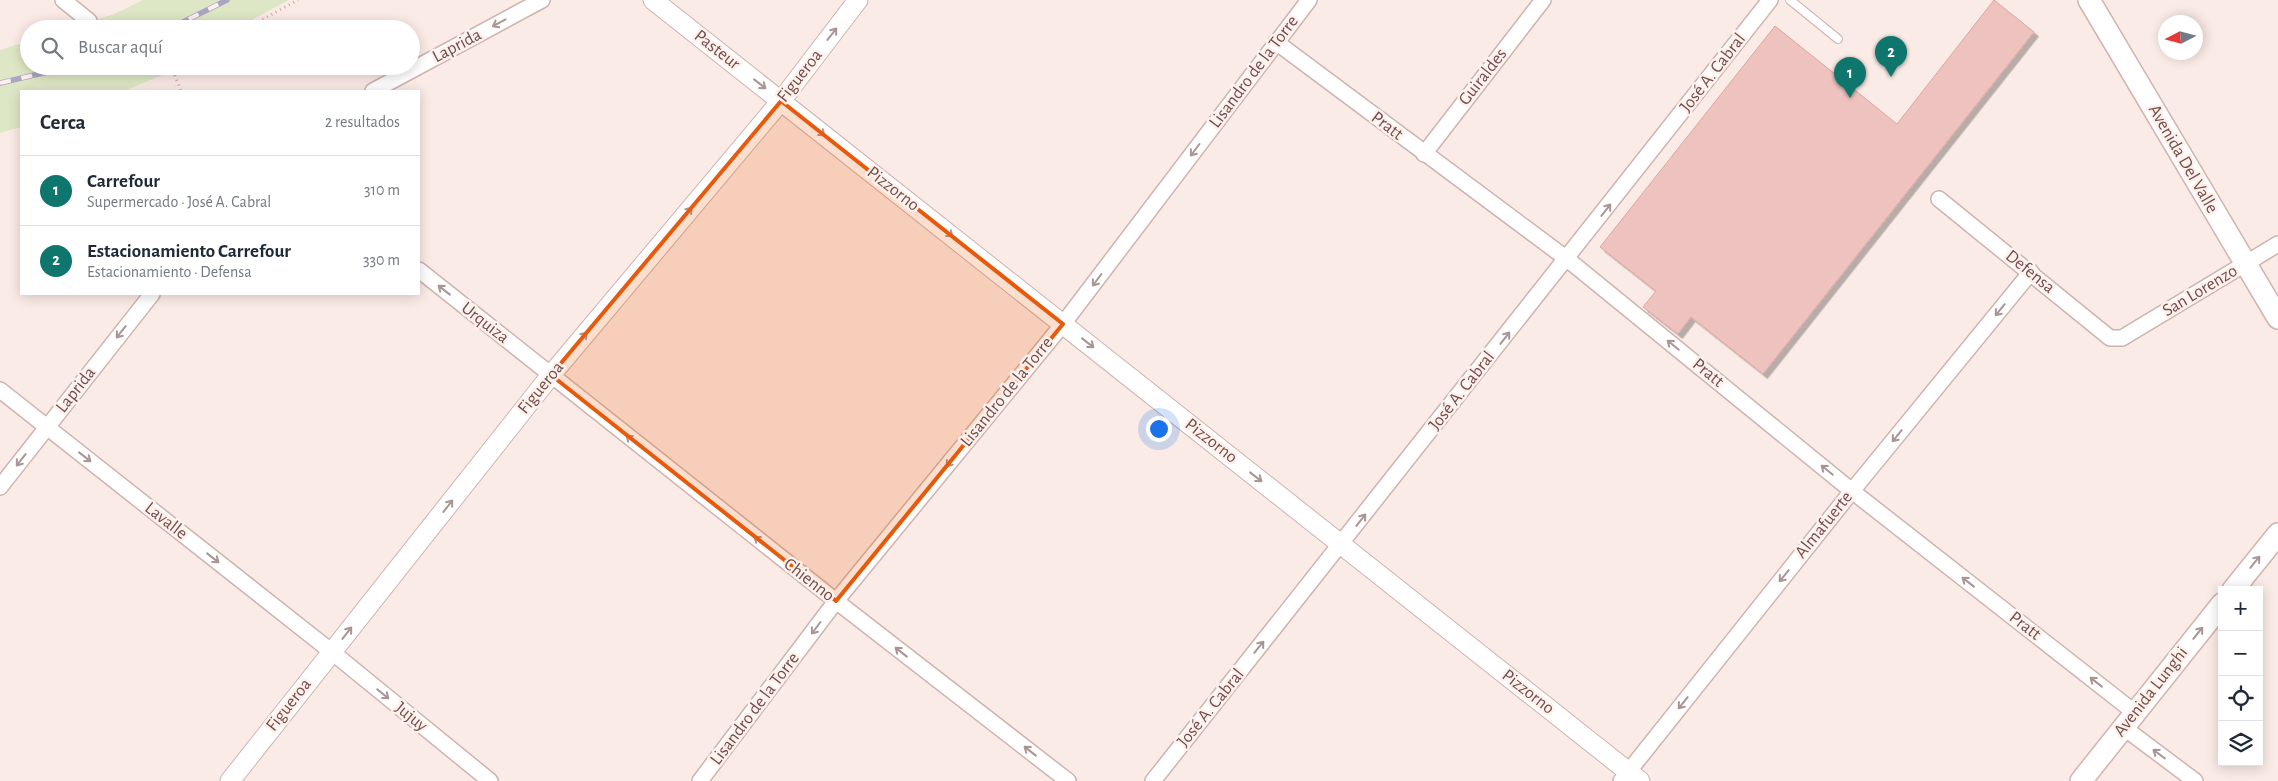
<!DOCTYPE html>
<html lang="es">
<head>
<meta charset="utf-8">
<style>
  body { margin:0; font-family:"Alegreya Sans",sans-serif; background:#f6f6f7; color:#1f2937 }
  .controls { position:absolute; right:15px; bottom:15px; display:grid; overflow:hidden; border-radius:0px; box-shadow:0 2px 12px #0003 }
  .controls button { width:45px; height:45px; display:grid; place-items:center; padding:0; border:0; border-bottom:1px solid #e0e1e3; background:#fff; color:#1f2937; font:25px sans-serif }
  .compass { position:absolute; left:2158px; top:15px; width:45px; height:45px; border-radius:50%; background:#fff; box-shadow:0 2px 12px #0003; rotate:264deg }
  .you { position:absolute; left:1158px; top:428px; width:18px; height:18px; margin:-12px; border:4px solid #fff; border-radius:50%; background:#1a73e8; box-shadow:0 0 0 8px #1a73e833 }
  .badge { display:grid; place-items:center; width:32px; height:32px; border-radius:50%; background:#0f766e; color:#fff; font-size:16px; font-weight:700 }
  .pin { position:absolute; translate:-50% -41px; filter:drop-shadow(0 1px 2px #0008) }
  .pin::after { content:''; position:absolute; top:26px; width:18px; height:15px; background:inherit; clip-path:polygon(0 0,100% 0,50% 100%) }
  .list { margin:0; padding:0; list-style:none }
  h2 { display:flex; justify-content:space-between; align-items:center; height:65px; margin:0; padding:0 20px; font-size:21px }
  h2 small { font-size:16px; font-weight:400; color:#747a83 }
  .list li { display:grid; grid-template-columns:32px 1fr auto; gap:15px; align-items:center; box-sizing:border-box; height:70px; padding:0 20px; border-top:1px solid #e0e1e3 }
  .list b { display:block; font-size:19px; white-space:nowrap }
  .list p { margin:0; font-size:16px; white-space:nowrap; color:#747a83 }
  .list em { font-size:16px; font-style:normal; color:#747a83 }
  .icon { flex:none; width:28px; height:28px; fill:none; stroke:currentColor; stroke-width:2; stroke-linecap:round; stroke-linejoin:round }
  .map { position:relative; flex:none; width:2278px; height:781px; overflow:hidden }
  .search { position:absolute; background:#fff; box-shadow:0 2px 12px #0003; left:20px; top:20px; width:400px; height:55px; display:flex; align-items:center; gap:12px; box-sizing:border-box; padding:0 18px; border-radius:28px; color:#747a83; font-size:19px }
  .panel { position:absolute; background:#fff; box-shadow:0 2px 12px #0003; left:20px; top:90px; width:400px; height:205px; border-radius:0px }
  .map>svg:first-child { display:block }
  .green { fill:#dee7c5 }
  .building { fill:#eec2bf; stroke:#dfa4a1; filter:url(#shadow) }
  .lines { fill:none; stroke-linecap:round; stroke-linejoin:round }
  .service-casing { stroke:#ceb3b0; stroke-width:10 }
  .minor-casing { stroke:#ceb3b0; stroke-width:18 }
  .tertiary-casing { stroke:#ceb3b0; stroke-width:21 }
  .secondary-casing { stroke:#d3b3af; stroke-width:24 }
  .path { stroke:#d3a5a3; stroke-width:3; stroke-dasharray:1 4; stroke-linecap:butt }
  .service { stroke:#fff; stroke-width:8 }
  .minor { stroke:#fff; stroke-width:15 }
  .tertiary { stroke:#fff; stroke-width:19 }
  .secondary { stroke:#fff; stroke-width:21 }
  .rail-casing { stroke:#aba5c3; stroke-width:5.5 }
  .rail { stroke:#fef1ec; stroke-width:4; stroke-dasharray:11; stroke-linecap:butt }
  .oneway { stroke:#aa9494 }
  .marked { fill:#e8590c; fill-opacity:0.2; stroke:#e8590c; stroke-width:4; stroke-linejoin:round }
  .labels { text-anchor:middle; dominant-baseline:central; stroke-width:5; stroke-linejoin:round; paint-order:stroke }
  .street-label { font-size:18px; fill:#724d4c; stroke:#fef1ec }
</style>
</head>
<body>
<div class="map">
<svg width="2278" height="781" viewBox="0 0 2278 781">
  <defs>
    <filter id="shadow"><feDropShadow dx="4.5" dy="4.5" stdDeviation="0" flood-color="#0004"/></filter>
  </defs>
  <rect width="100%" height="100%" fill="#fbebe6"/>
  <g class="green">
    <path d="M143,0H289L235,29H69L114,14Z"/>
    <path d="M29,41V66H175L160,76L124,91H21V127L0,133V50Z"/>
  </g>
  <path class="building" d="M1994,0L2034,32L1763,374L1691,317L1678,334L1643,307L1656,291L1600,247L1775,26L1897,124Z"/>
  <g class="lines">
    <defs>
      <path id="service" d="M1790,0L1838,39"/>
      <g id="minor">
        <path d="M63,0L89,21"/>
        <path d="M1276,42L1567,259L1852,491L2134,712"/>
        <path d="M373,91L542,0"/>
        <path d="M1424,154L1543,0"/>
        <path d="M1939,199L2110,338H2122L2278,244"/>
        <path d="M419,270L836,601L1068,781"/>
        <path d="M0,390L332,652L490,781"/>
        <path d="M0,487L152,294"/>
        <path d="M2123,727L2195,781"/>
        <path d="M700,781L836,601L1063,324L1309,0"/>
        <path d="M1153,781L1770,0"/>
        <path d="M1621,781L1852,491L2031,272"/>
      </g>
      <g id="tertiary">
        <path d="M653,0L1640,781"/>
        <path d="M230,781L551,375L781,101L858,0"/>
      </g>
      <g id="secondary">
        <path d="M2089,0L2278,318"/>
        <path d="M2233,590L2278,534"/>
        <path d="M2081,781L2222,604"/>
      </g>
    </defs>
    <use href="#service" class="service-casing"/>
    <use href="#minor" class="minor-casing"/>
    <use href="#tertiary" class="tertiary-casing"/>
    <use href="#secondary" class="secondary-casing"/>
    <g class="path">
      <path d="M102,23L127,25L133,29"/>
      <path d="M245,29L298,0"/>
      <path d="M171,66L181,91"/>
      <path d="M173,72L182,66"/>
    </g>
    <use href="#service" class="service"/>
    <use href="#minor" class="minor"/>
    <use href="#tertiary" class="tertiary"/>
    <use href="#secondary" class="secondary"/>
    <defs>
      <g id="rail">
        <path d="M169,29L227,0"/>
        <path d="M0,83L73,66"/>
      </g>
    </defs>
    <use href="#rail" class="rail-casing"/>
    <use href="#rail" class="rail"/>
  </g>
  <defs><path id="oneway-shaft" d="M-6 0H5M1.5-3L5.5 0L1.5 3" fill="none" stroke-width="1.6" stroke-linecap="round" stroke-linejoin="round" transform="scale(1.25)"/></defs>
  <g class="oneway">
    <use href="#oneway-shaft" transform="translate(499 23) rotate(152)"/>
    <use href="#oneway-shaft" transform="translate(832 34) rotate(-52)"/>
    <use href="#oneway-shaft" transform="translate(760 84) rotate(38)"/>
    <use href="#oneway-shaft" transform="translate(819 131) rotate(38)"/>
    <use href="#oneway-shaft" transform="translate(1195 150) rotate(127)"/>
    <use href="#oneway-shaft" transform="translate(1606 210) rotate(-52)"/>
    <use href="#oneway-shaft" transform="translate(687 213) rotate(-50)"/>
    <use href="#oneway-shaft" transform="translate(947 232) rotate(38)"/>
    <use href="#oneway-shaft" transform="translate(1097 280) rotate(127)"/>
    <use href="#oneway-shaft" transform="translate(444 290) rotate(-142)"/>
    <use href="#oneway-shaft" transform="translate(2000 310) rotate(129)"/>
    <use href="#oneway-shaft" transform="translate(121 332) rotate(128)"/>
    <use href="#oneway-shaft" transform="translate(582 338) rotate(-50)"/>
    <use href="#oneway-shaft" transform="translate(1505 338) rotate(-52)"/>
    <use href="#oneway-shaft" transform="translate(1088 343) rotate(38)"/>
    <use href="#oneway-shaft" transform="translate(1673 345) rotate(-141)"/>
    <use href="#oneway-shaft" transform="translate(1897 436) rotate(129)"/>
    <use href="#oneway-shaft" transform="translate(632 440) rotate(-142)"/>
    <use href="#oneway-shaft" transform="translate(85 457) rotate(38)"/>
    <use href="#oneway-shaft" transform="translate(21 460) rotate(128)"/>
    <use href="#oneway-shaft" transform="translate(951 461) rotate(129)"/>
    <use href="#oneway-shaft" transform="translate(1827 470) rotate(-141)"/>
    <use href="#oneway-shaft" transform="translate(1256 477) rotate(38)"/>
    <use href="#oneway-shaft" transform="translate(448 506) rotate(-52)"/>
    <use href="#oneway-shaft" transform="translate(1361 520) rotate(-52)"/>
    <use href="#oneway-shaft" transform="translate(760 541) rotate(-142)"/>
    <use href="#oneway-shaft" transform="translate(213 558) rotate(38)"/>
    <use href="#oneway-shaft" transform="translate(2255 562) rotate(-51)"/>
    <use href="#oneway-shaft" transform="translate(1784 576) rotate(129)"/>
    <use href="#oneway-shaft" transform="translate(1968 582) rotate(-142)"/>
    <use href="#oneway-shaft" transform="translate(816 628) rotate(127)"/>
    <use href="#oneway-shaft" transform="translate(347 633) rotate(-52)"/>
    <use href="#oneway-shaft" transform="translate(2198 633) rotate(-51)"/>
    <use href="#oneway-shaft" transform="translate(1259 647) rotate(-51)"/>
    <use href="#oneway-shaft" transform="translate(901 652) rotate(-142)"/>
    <use href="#oneway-shaft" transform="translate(2096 682) rotate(-142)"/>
    <use href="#oneway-shaft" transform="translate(383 694) rotate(39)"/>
    <use href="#oneway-shaft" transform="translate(1683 703) rotate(129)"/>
    <use href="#oneway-shaft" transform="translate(1030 751) rotate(-142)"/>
    <use href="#oneway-shaft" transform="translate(2159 754) rotate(-143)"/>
  </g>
  <path class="marked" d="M781,101L1063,324L836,601L551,375Z"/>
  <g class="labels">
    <g class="street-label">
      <text transform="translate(457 46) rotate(-28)">Laprida</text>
      <text transform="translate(717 50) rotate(38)">Pasteur</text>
      <text transform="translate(1254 72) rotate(-53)">Lisandro de la Torre</text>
      <text transform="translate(1713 73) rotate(-52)">José A. Cabral</text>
      <text transform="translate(800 76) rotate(-52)">Figueroa</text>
      <text transform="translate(1483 77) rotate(-52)">Guiraldes</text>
      <text transform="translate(1387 126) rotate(37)">Pratt</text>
      <text transform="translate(2183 159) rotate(60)">Avenida Del Valle</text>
      <text transform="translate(893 189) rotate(38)">Pizzorno</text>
      <text transform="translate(2030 272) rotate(39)">Defensa</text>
      <text transform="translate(2200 291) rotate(-31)">San Lorenzo</text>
      <text transform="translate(485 323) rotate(38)">Urquiza</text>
      <text transform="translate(1708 373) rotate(39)">Pratt</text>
      <text transform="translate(541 388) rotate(-51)">Figueroa</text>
      <text transform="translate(76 390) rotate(-52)">Laprida</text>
      <text transform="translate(1462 391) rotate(-52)">José A. Cabral</text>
      <text transform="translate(1007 392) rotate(-51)">Lisandro de la Torre</text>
      <text transform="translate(1211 441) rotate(38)">Pizzorno</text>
      <text transform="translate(166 521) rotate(38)">Lavalle</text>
      <text transform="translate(1824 525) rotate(-51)">Almafuerte</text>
      <text transform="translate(809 580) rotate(38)">Chienno</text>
      <text transform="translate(2025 626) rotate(38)">Pratt</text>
      <text transform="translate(1528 692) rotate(38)">Pizzorno</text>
      <text transform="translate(2151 692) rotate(-52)">Avenida Lunghi</text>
      <text transform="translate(289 705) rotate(-52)">Figueroa</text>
      <text transform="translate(1211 708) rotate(-51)">José A. Cabral</text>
      <text transform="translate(755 709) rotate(-53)">Lisandro de la Torre</text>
      <text transform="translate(411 717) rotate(39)">Jujuy</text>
    </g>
  </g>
</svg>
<div class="controls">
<button>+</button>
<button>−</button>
<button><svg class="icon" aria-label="locate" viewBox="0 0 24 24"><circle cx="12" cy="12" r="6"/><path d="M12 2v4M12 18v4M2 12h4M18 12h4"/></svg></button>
<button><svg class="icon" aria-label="layers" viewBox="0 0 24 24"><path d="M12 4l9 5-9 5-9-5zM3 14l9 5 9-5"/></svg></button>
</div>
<svg class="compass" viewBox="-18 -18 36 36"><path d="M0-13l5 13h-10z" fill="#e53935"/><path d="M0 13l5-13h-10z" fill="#747a83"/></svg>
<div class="you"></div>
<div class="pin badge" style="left:1850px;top:98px">1</div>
<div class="pin badge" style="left:1891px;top:77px">2</div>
<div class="search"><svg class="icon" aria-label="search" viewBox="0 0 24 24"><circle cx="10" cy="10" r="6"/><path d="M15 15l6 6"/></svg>Buscar aquí</div>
<section class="panel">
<h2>Cerca<small>2 resultados</small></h2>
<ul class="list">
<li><span class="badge">1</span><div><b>Carrefour</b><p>Supermercado · José A. Cabral</p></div><em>310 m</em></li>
<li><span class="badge">2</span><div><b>Estacionamiento Carrefour</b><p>Estacionamiento · Defensa</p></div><em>330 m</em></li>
</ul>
</section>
</div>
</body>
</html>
